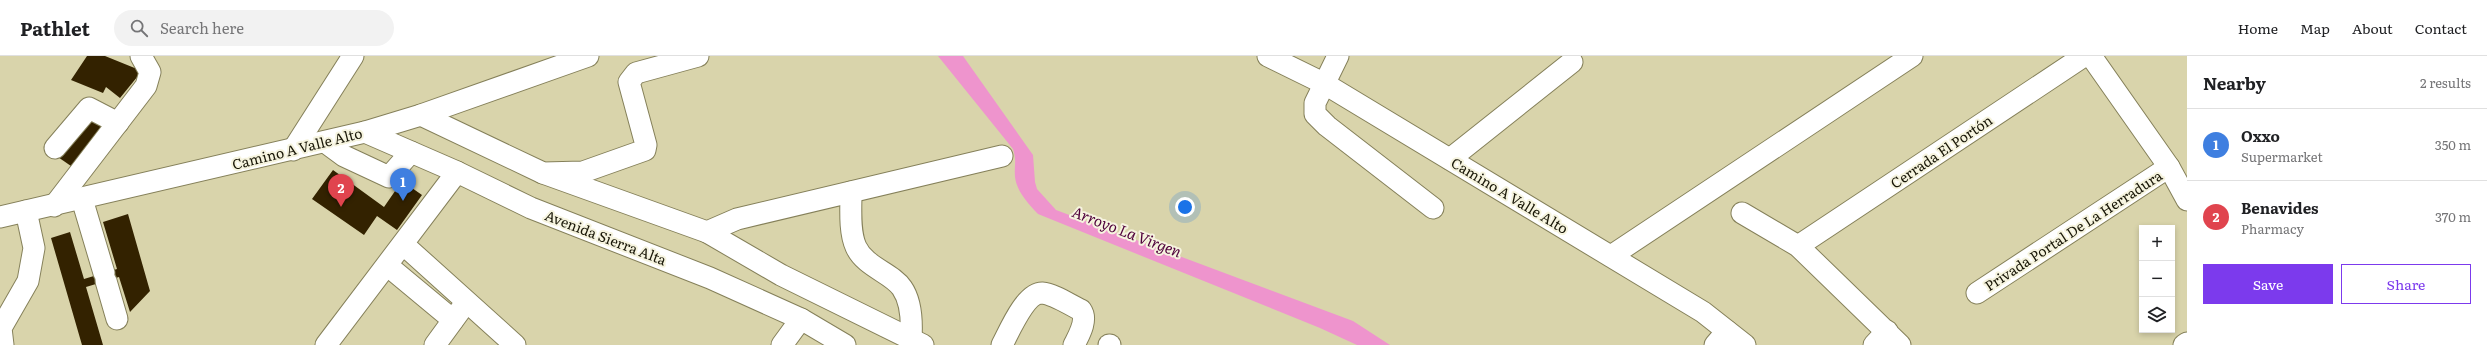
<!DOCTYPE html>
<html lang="en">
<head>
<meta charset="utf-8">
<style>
  body { margin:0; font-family:Literata,serif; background:#f2f2f2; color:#202124 }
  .controls { position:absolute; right:12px; bottom:12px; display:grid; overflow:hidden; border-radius:0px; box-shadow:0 2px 6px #0003 }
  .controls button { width:36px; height:36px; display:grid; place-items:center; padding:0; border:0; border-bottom:1px solid #e0e0e0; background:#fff; color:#202124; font:20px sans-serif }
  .you { position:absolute; left:1185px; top:151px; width:14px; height:14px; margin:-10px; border:3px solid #fff; border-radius:50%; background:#1a73e8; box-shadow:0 0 0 6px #1a73e833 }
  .badge { display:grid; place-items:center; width:26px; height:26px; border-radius:50%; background:#7c3aed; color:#fff; font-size:13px; font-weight:700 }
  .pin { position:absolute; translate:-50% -33px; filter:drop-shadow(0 1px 2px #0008) }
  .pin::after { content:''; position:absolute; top:21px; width:14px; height:12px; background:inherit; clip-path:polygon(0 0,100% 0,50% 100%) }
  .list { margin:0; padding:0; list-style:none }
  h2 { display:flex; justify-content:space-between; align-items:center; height:52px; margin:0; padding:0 16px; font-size:17px }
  h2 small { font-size:13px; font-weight:400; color:#757577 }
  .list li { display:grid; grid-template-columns:26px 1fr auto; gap:12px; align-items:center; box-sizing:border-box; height:72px; padding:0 16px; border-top:1px solid #e0e0e0 }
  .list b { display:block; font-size:15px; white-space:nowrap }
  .list p { margin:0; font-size:13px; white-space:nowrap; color:#757577 }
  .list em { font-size:13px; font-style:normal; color:#757577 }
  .actions { display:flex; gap:8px; padding:12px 16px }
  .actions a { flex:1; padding:9px 0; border:1px solid #7c3aed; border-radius:0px; text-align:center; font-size:14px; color:#7c3aed }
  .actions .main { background:#7c3aed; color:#fff }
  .icon { flex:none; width:22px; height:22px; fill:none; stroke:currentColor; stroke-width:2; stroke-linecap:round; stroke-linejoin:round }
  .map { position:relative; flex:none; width:2187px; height:289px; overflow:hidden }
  header { display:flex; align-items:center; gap:24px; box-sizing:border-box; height:56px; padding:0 20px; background:#fff; border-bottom:1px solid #e0e0e0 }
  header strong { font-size:19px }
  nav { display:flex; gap:22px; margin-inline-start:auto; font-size:14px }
  .search { width:280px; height:36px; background:#f2f2f2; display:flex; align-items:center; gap:10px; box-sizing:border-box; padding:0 14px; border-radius:22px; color:#757577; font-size:15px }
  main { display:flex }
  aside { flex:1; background:#fff }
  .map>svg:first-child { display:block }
  .water { fill:#ee94cd }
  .building { fill:#320 }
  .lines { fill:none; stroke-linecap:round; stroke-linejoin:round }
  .minor-casing { stroke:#85805a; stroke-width:23 }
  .minor { stroke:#fff; stroke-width:21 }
  .labels { text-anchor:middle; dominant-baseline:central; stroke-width:4; stroke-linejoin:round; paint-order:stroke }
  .street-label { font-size:14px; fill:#181607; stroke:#f6f4df }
  .water-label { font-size:15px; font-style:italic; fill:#4f003b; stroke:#f6f4df }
</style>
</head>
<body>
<header>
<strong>Pathlet</strong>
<div class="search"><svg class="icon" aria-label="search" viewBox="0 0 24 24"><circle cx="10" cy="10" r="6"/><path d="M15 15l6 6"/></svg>Search here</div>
<nav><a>Home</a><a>Map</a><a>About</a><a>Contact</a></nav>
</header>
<main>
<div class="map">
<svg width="2187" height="289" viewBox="0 0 2187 289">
  <rect width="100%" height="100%" fill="#d9d4ab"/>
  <path class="water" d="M938,0H963L1033,99L1035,126L1037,133L1056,154L1353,265L1390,289H1357L1320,272L1038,158C1028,147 1017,136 1015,121C1014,110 1017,105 1013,93Z"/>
  <g class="building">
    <path d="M87,0H105L142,15L120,42L106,31L103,37L71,24Z"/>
    <path d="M88,56L105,66L71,110L55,99Z"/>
    <path d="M333,114L384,151L402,125L422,139L397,174L377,160L364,179L312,143Z"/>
    <path d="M128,158L150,235L130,256L119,221L86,231L103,289H82L51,182L70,176L84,223L117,213L103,166Z"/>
  </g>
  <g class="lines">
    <defs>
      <g id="minor">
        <path d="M1268,0L1325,28L1703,256L1745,289"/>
        <path d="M1338,0L1315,47V58L1327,70L1433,152"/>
        <path d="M2091,0L2169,111L2187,144"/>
        <path d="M421,59L543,117L583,116L645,94L646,89L629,26L636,17L698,0"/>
        <path d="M365,76L457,116L531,152L710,222L801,263L845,289"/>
        <path d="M325,86L344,100L389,121L411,96"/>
        <path d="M55,92L89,52L118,67"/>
        <path d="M293,94L353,0"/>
        <path d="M1450,103L1572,6"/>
        <path d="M543,117L707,176L737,163L1002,100"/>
        <path d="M851,136C851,152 849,176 856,191C865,211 892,217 902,232C911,245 912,266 911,282"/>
        <path d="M82,143L104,217"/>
        <path d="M54,150L146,30L150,16L141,0"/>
        <path d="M1742,157L1798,190L1900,289"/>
        <path d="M0,161L365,76L421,59L588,0"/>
        <path d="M707,176L781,219L923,289"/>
        <path d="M404,189L515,289"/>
        <path d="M1798,190L2084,0"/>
        <path d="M1611,200L1912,0"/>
        <path d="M388,210L453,264"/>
        <path d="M106,225L117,263"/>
        <path d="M1977,237L2169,111"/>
        <path d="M3,289L1,272L28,225L34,192L26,155"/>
        <path d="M326,289L457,116"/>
        <path d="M435,289L462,252"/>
        <path d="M782,289L801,263"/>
        <path d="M1002,289C1009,276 1025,237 1042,237C1054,238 1070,249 1081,254C1088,264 1079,279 1074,289"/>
        <path d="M1109,289H1110"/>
        <path d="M1715,289L1727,275"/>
        <path d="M1874,289L1887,275"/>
        <path d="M2184,289L2187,287"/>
      </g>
    </defs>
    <use href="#minor" class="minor-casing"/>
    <use href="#minor" class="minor"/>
  </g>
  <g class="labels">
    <g class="street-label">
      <text transform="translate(297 92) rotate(-14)">Camino A Valle Alto</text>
      <text transform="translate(1941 95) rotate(-34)">Cerrada El Portón</text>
      <text transform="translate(1510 139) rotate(31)">Camino A Valle Alto</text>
      <text transform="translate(2073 174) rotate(-33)">Privada Portal De La Herradura</text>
      <text transform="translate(606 181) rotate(21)">Avenida Sierra Alta</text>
    </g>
    <g class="water-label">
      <text transform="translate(1127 175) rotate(21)">Arroyo La Virgen</text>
    </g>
  </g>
</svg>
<div class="controls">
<button>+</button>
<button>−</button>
<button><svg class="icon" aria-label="layers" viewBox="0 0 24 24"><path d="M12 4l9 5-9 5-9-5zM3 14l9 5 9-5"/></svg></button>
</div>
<div class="you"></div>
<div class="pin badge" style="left:403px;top:145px;background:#3f7fe0">1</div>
<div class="pin badge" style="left:341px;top:151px;background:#e0444e">2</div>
</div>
<aside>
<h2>Nearby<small>2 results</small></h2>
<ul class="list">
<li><span class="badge" style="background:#3f7fe0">1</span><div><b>Oxxo</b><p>Supermarket</p></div><em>350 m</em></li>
<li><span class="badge" style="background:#e0444e">2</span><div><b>Benavides</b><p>Pharmacy</p></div><em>370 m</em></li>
</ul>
<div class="actions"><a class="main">Save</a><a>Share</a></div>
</aside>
</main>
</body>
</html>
